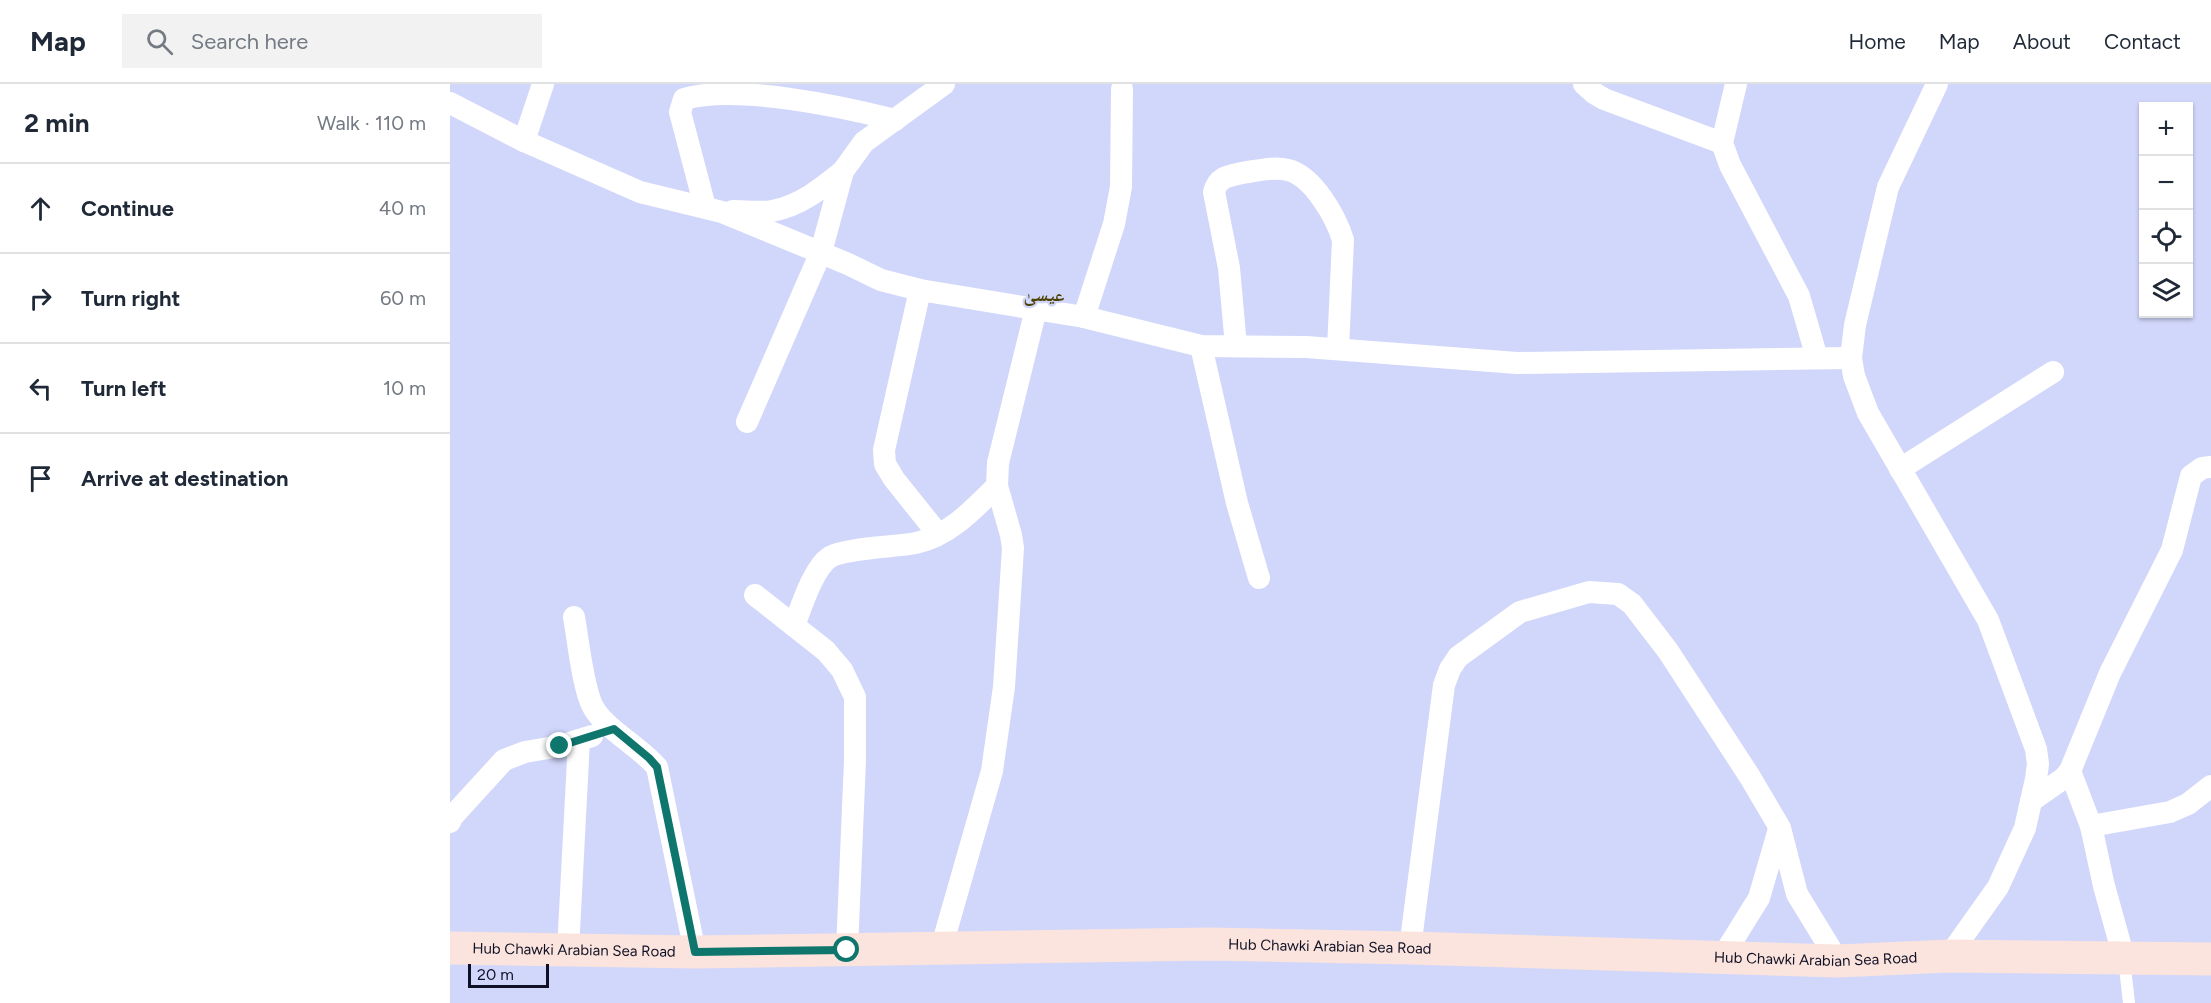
<!DOCTYPE html>
<html lang="en">
<head>
<meta charset="utf-8">
<style>
  body { margin:0; font-family:Figtree,"Noto Naskh Arabic",sans-serif; background:#f2f2f3; color:#1f2937 }
  .controls { position:absolute; right:18px; top:18px; display:grid; overflow:hidden; border-radius:0px; box-shadow:0 2px 4px #0004 }
  .controls button { width:54px; height:54px; display:grid; place-items:center; padding:0; border:0; border-bottom:2px solid #e0e1e3; background:#fff; color:#1f2937; font:30px sans-serif }
  .scale { position:absolute; left:18px; bottom:15px; width:81px; box-sizing:border-box; padding-left:6px; border:3px solid #0f1025; border-top:0; font-size:16px; line-height:21px; white-space:nowrap; color:#0f1025; -webkit-text-stroke:4px #d1d6fb; paint-order:stroke }
  .stop { position:absolute; width:18px; height:18px; margin:-14px; border:4px solid #0f766e; border-radius:50%; background:#fff }
  .stop.end { background:#0f766e; border-color:#fff; box-shadow:0 2px 6px #0008 }
  .list { margin:0; padding:0; list-style:none }
  h2 { display:flex; justify-content:space-between; align-items:center; height:78px; margin:0; padding:0 24px; font-size:26px }
  h2 small { font-size:20px; font-weight:400; color:#747a83 }
  .list li { display:grid; grid-template-columns:39px 1fr auto; gap:18px; align-items:center; box-sizing:border-box; height:90px; padding:0 24px; border-top:2px solid #e0e1e3 }
  .list b { display:block; font-size:22px; white-space:nowrap }
  .list em { font-size:20px; font-style:normal; color:#747a83 }
  .icon { flex:none; width:33px; height:33px; fill:none; stroke:currentColor; stroke-width:2; stroke-linecap:round; stroke-linejoin:round }
  .map { position:relative; flex:none; width:1761px; height:919px; overflow:hidden }
  header { display:flex; align-items:center; gap:36px; box-sizing:border-box; height:84px; padding:0 30px; background:#fff; border-bottom:2px solid #e0e1e3 }
  header strong { font-size:28px }
  nav { display:flex; gap:33px; margin-inline-start:auto; font-size:21px }
  .search { width:420px; height:54px; background:#f2f2f3; display:flex; align-items:center; gap:15px; box-sizing:border-box; padding:0 21px; border-radius:0px; color:#747a83; font-size:22px }
  main { display:flex }
  aside { flex:1; background:#fff }
  .map>svg:first-child { display:block }
  .lines { fill:none; stroke-linecap:round; stroke-linejoin:round }
  .lane { stroke:#fff; stroke-width:12 }
  .street { stroke:#fff; stroke-width:22 }
  .secondary { stroke:#fbe4dd; stroke-width:33 }
  .route { stroke:#0f766e; stroke-width:8 }
  .labels { text-anchor:middle; dominant-baseline:central; stroke-width:4.5; stroke-linejoin:round; paint-order:stroke }
  .street-label { font-size:15px; fill:#0f1025; stroke:#d1d6fb }
  .quarter-label { font-size:18px; font-weight:bold; fill:#4d4300; stroke:#d1d6fb }
</style>
</head>
<body>
<header>
<strong>Map</strong>
<div class="search"><svg class="icon" aria-label="search" viewBox="0 0 24 24"><circle cx="10" cy="10" r="6"/><path d="M15 15l6 6"/></svg>Search here</div>
<nav><a>Home</a><a>Map</a><a>About</a><a>Contact</a></nav>
</header>
<main>
<aside>
<h2>2 min<small>Walk · 110 m</small></h2>
<ul class="list">
<li><svg class="icon" aria-label="ahead" viewBox="0 0 24 24"><path d="M12 20V5M6 11l6-6 6 6"/></svg><div><b>Continue</b></div><em>40 m</em></li>
<li><svg class="icon" aria-label="right" viewBox="0 0 24 24"><path d="M7 20v-9h11M14 6l5 5-5 5"/></svg><div><b>Turn right</b></div><em>60 m</em></li>
<li><svg class="icon" aria-label="left" viewBox="0 0 24 24"><path d="M17 20v-9H6M10 6l-5 5 5 5"/></svg><div><b>Turn left</b></div><em>10 m</em></li>
<li><svg class="icon" aria-label="arrive" viewBox="0 0 24 24"><path d="M6 21V4h12l-3 4 3 4H6"/></svg><div><b>Arrive at destination</b></div></li>
</ul>
</aside>
<div class="map">
<svg width="1761" height="919" viewBox="0 0 1761 919">
  <rect width="100%" height="100%" fill="#d1d6fb"/>
  <g class="lines">
    <path class="lane" d="M1674,875L1679,919"/>
    <g class="street">
      <path d="M1134,0L1144,9L1154,15L1272,59"/>
      <path d="M1286,0L1272,59L1280,81L1349,212L1367,274"/>
      <path d="M1487,0L1438,103L1405,241L1401,274L1404,292L1418,329L1538,536L1586,665L1588,680L1586,695L1575,744L1548,803L1499,872"/>
      <path d="M0,19L74,57L190,108L272,128L398,180L431,196L470,206L634,233L751,262L856,263L1067,279L1401,274"/>
      <path d="M74,57L93,0"/>
      <path d="M255,123L230,28L234,15C285,0 390,22 445,36"/>
      <path d="M283,127C295,127 310,129 322,127C350,122 372,104 393,87"/>
      <path d="M470,206L434,366L435,380L444,395L488,450"/>
      <path d="M634,233L664,140L671,103L672,5"/>
      <path d="M751,262L787,419L809,494"/>
      <path d="M786,262L779,184L764,108C768,93 778,92 792,89C807,87 823,82 838,86C863,92 886,133 893,156L888,265"/>
      <path d="M297,338L371,168L393,87L414,58L494,0"/>
      <path d="M1450,385L1603,288"/>
      <path d="M305,511L376,567L392,586L405,613V676L397,866"/>
      <path d="M124,533C128,555 133,605 143,623C154,644 190,663 207,683L245,868"/>
      <path d="M344,542C351,524 363,484 380,473C395,464 446,463 466,459C499,452 524,425 547,402"/>
      <path d="M1620,687L1641,742L1654,802L1674,874"/>
      <path d="M1581,717L1614,694L1620,687L1660,589L1722,466L1741,392L1752,384L1761,383"/>
      <path d="M0,738L2,733L54,676L75,668L110,662L142,652"/>
      <path d="M1641,742L1720,728L1738,720L1761,702"/>
      <path d="M960,864L994,601L1000,585L1008,573L1070,528L1139,508L1168,510L1182,520L1218,567L1300,693L1330,744L1347,810L1388,877"/>
      <path d="M491,865L542,687L554,603L563,464L561,451L547,402L548,379L586,225"/>
      <path d="M118,866L129,656"/>
      <path d="M1271,875L1309,814L1329,745"/>
    </g>
    <path class="secondary" id="s1" d="M0,864L245,868L760,860L960,864L1388,877L1499,872L1761,875"/>
  </g>
  <g class="lines">
    <path class="route" d="M110,662L164,645L199,674L207,683L245,868L397,866"/>
  </g>
  <g class="labels">
    <g class="street-label">
      <text stroke="none"><textPath href="#s1" startOffset="880">Hub Chawki Arabian Sea Road</textPath></text>
      <text stroke="none"><textPath href="#s1" startOffset="124">Hub Chawki Arabian Sea Road</textPath></text>
      <text stroke="none"><textPath href="#s1" startOffset="1366">Hub Chawki Arabian Sea Road</textPath></text>
    </g>
    <g class="quarter-label">
      <text x="594" y="211">عیسیٰ</text>
    </g>
  </g>
</svg>
<div class="controls">
<button>+</button>
<button>−</button>
<button><svg class="icon" aria-label="locate" viewBox="0 0 24 24"><circle cx="12" cy="12" r="6"/><path d="M12 2v4M12 18v4M2 12h4M18 12h4"/></svg></button>
<button><svg class="icon" aria-label="layers" viewBox="0 0 24 24"><path d="M12 4l9 5-9 5-9-5zM3 14l9 5 9-5"/></svg></button>
</div>
<div class="scale">20 m</div>
<div class="stop" style="left:397px;top:866px"></div>
<div class="stop end" style="left:110px;top:662px"></div>
</div>
</main>
</body>
</html>
